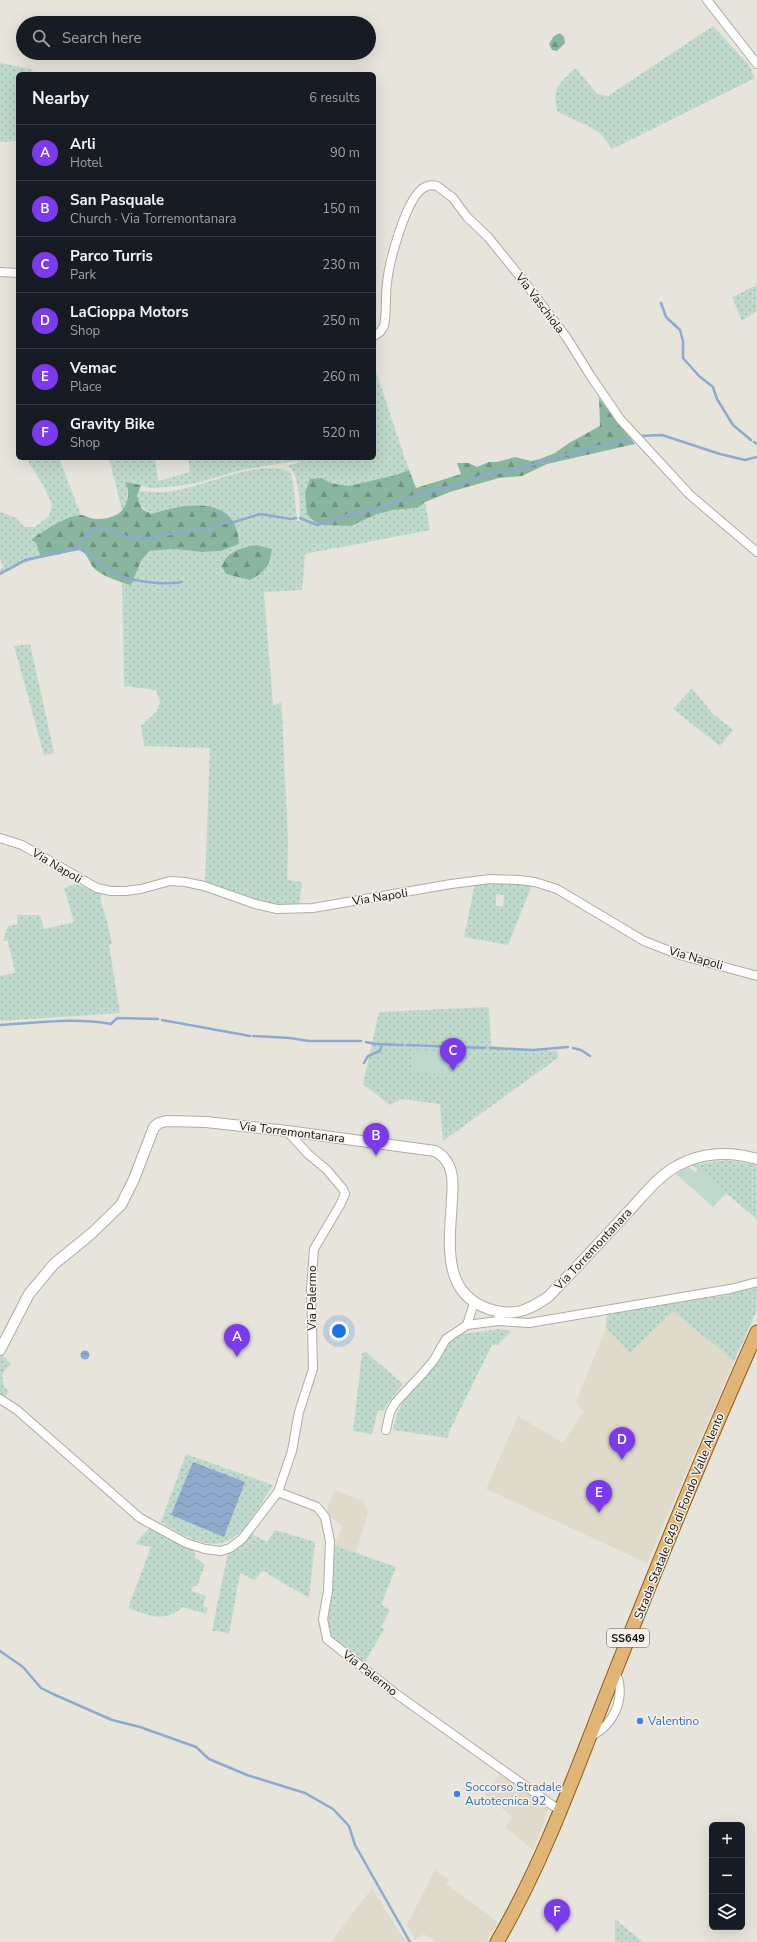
<!DOCTYPE html>
<html lang="en">
<head>
<meta charset="utf-8">
<style>
  body { margin:0; font-family:"Nunito Sans",sans-serif; background:#20242c; color:#f1f3f6 }
  .controls { position:absolute; right:12px; bottom:12px; display:grid; overflow:hidden; border-radius:6px; box-shadow:0 4px 16px #0002 }
  .controls button { width:36px; height:36px; display:grid; place-items:center; padding:0; border:0; border-bottom:1px solid #363941; background:#171b24; color:#f1f3f6; font:20px sans-serif }
  .you { position:absolute; left:339px; top:1331px; width:14px; height:14px; margin:-10px; border:3px solid #fff; border-radius:50%; background:#1a73e8; box-shadow:0 0 0 6px #1a73e833 }
  .badge { display:grid; place-items:center; width:26px; height:26px; border-radius:50%; background:#7c3aed; color:#fff; font-size:13px; font-weight:700 }
  .pin { position:absolute; translate:-50% -33px; filter:drop-shadow(0 1px 2px #0008) }
  .pin::after { content:''; position:absolute; top:21px; width:14px; height:12px; background:inherit; clip-path:polygon(0 0,100% 0,50% 100%) }
  .list { margin:0; padding:0; list-style:none }
  h2 { display:flex; justify-content:space-between; align-items:center; height:52px; margin:0; padding:0 16px; font-size:17px }
  h2 small { font-size:13px; font-weight:400; color:#9ea1a6 }
  .list li { display:grid; grid-template-columns:26px 1fr auto; gap:12px; align-items:center; box-sizing:border-box; height:56px; padding:0 16px; border-top:1px solid #363941 }
  .list b { display:block; font-size:15px; white-space:nowrap }
  .list p { margin:0; font-size:13px; white-space:nowrap; color:#9ea1a6 }
  .list em { font-size:13px; font-style:normal; color:#9ea1a6 }
  .icon { flex:none; width:22px; height:22px; fill:none; stroke:currentColor; stroke-width:2; stroke-linecap:round; stroke-linejoin:round }
  .map { position:relative; flex:none; width:757px; height:1942px; overflow:hidden }
  .search { position:absolute; background:#171b24; box-shadow:0 4px 16px #0002; left:16px; top:16px; width:360px; height:44px; display:flex; align-items:center; gap:10px; box-sizing:border-box; padding:0 14px; border-radius:22px; color:#9ea1a6; font-size:15px }
  .panel { position:absolute; background:#171b24; box-shadow:0 4px 16px #0002; left:16px; top:72px; width:360px; height:388px; border-radius:6px }
  .map>svg:first-child { display:block }
  .built { fill:#e0daca }
  .grass { fill:url(#grass-dots); fill-rule:evenodd }
  .forest { fill:url(#forest-firs) }
  .pitch { fill:#bfdacc }
  .water { fill:url(#water-waves) }
  .lines { fill:none; stroke-linecap:round; stroke-linejoin:round }
  .stream { stroke:#8faacd; stroke-width:2.5 }
  .minor-casing { stroke:#b0aca4; stroke-width:10 }
  .tertiary-casing { stroke:#b0aca4; stroke-width:12 }
  .primary-casing { stroke:#8b5c17; stroke-width:15 }
  .minor { stroke:#fff; stroke-width:8 }
  .tertiary { stroke:#fff; stroke-width:10 }
  .primary { stroke:#e0b576; stroke-width:13 }
  .shop-dot { fill:#3f7fe0; stroke:#f5f1e8; stroke-width:1.5 }
  .labels { text-anchor:middle; dominant-baseline:central; stroke-width:3; stroke-linejoin:round; paint-order:stroke }
  .shield { fill:#f5f1e8; stroke:#585651; stroke-width:1 }
  .shield-label { font-size:11px; font-weight:bold; fill:#141310 }
  .street-label { font-size:12px; fill:#141310; stroke:#f5f1e8 }
  .shop-label { font-size:12px; fill:#366cbe; stroke:#f5f1e8; text-anchor:start }
</style>
</head>
<body>
<div class="map">
<svg width="757" height="1942" viewBox="0 0 757 1942">
  <defs>
    <pattern id="grass-dots" width="8" height="8" patternUnits="userSpaceOnUse"><rect width="8" height="8" fill="#bfdacc"/><path d="M2 2h.1M6 6h.1" fill="none" stroke="#a3baae" stroke-width="1.8" stroke-linecap="round"/></pattern>
    <pattern id="forest-firs" width="22" height="20" patternUnits="userSpaceOnUse"><rect width="22" height="20" fill="#89b69f"/><path d="M5 1l3.5 6h-7zM16 11l3.5 6h-7z" fill="#6f9380"/></pattern>
    <pattern id="water-waves" width="16" height="10" patternUnits="userSpaceOnUse"><rect width="16" height="10" fill="#8faacd"/><path d="M0 5q4-4 8 0t8 0" fill="none" stroke="#7a91af"/></pattern>
  </defs>
  <rect width="100%" height="100%" fill="#e7e4db"/>
  <g class="built">
    <path d="M673,1311L734,1361L647,1563L486,1489L518,1416L563,1443L584,1411L576,1402L606,1328L630,1353Z"/>
    <path d="M334,1490L363,1501L368,1512L356,1553L335,1546L342,1526L326,1513Z"/>
    <path d="M499,1774L549,1808L533,1850L505,1827L513,1817L485,1795Z"/>
    <path d="M435,1870L449,1880L446,1884L498,1922L486,1942H436L424,1934L415,1939L407,1925Z"/>
    <path d="M372,1888L398,1930L407,1942H331Z"/>
  </g>
  <g class="grass">
    <path d="M713,26L748,64L755,78L612,149L601,134L590,127L558,112C550,90 560,82 576,68L597,94L608,96Z"/>
    <path d="M0,63L30,69L36,74H18V141L0,142Z"/>
    <path d="M757,285V311L742,321L732,297Z"/>
    <path d="M374,366L409,470L396,475L349,486L330,483L322,478L324,525L351,526L377,514L393,510L417,508L425,502L430,530L305,554L302,590L264,592L273,706L281,702L282,712L288,840L287,880L302,882L299,907L264,905L205,884L210,748L144,746L141,726L157,711L160,702L156,690L124,686L122,583L131,584L141,561L149,551L174,549L202,552L221,551L239,544L169,509L151,514C143,509 136,501 138,491C151,492 166,493 178,490C209,484 261,459 290,472L293,481L297,521H300C300,508 300,473 288,466L299,462L296,461L241,470L197,483L178,486L151,488L126,482C129,491 127,499 124,509L122,510L109,458H155L158,481L190,472L188,458H374Z"/>
    <path d="M26,458H59L81,515L50,527L31,540L36,543L41,558L27,562L0,575V569L3,568L0,558V512L16,518L25,527H35L49,516L52,505L43,485Z"/>
    <path d="M30,644L52,743L54,753L44,755L14,646Z"/>
    <path d="M692,688L713,714L733,730L720,746L673,709Z"/>
    <path d="M506,882L532,885L508,945L464,937L475,884ZM496,894L504,895L503,906H496Z"/>
    <path d="M76,884L101,893V903L106,917L112,944L109,945L120,1013L0,1021V976L15,973L8,941H3L8,926L18,924L17,915H40L44,929L74,922L64,888Z"/>
    <path d="M489,1007L491,1046L557,1051L558,1058L443,1141L440,1104L402,1099L390,1105L363,1084L379,1012Z"/>
    <path d="M727,1160L757,1165V1219L692,1165Z"/>
    <path d="M757,1286V1310L734,1361L673,1311L630,1353L606,1328L607,1314L695,1299L724,1296Z"/>
    <path d="M498,1329L511,1331L498,1345H492L449,1432L448,1438L393,1430L397,1414L403,1401L423,1379L449,1343L462,1334Z"/>
    <path d="M366,1352L403,1384L394,1395L383,1411L378,1410L372,1434L353,1431L362,1353Z"/>
    <path d="M2,1355L12,1365L7,1367L2,1375L4,1387L9,1391L4,1399L0,1397V1357Z"/>
    <path d="M186,1454L273,1485C250,1520 235,1561 186,1536C178,1532 168,1528 161,1522Z"/>
    <path d="M150,1527L194,1549L195,1557L205,1565L197,1586H193L191,1591L206,1596L203,1606L208,1608L206,1614L183,1607C163,1623 150,1616 128,1608L151,1547L135,1544Z"/>
    <path d="M275,1530L315,1542L309,1598L263,1571L254,1580L240,1573L229,1634L219,1631H212L228,1552L252,1534L267,1542Z"/>
    <path d="M331,1544L396,1567L381,1605L390,1610L381,1627L384,1629L364,1664L328,1638L324,1618Z"/>
    <path d="M615,1919L643,1942H615Z"/>
  </g>
  <g class="forest">
    <path d="M560,33L564,37L565,43L557,51L552,50L549,44L554,36Z"/>
    <path d="M599,398L635,444L547,464L522,476L499,478L450,492L425,502L417,508L393,510L377,514L351,526L324,525L315,522L307,514L305,493L310,479L322,478L330,483L349,486L396,475L409,470L416,488L461,474L457,463H469L477,467L489,462H497L515,457L531,461L540,459L555,453L569,443L600,426Z"/>
    <path d="M125,482L141,485L137,496L142,509L151,514C184,504 237,493 239,544L221,551L202,552L174,549L149,551L141,561L131,585C122,583 99,575 93,567C88,560 88,554 79,550L41,558L36,543L31,540C41,532 68,515 81,515C84,515 87,517 90,518C104,521 122,517 126,503C129,496 129,489 125,482Z"/>
    <path d="M256,545L272,549C269,567 266,571 250,580L226,574L222,567C226,551 242,548 256,545Z"/>
  </g>
  <g class="pitch">
    <path d="M414,1050L457,1052L456,1075L412,1073Z"/>
    <path d="M689,1167L695,1172L698,1170L726,1193L713,1207L676,1174Z"/>
  </g>
  <g class="water">
    <circle cx="85" cy="1355" r="4.5"/>
    <path d="M193,1462L245,1482L224,1537L171,1515Z"/>
  </g>
  <g class="lines">
    <g class="stream">
      <path d="M661,303L666,317L680,330L683,341V358L699,376L713,387L717,399L733,425L751,440"/>
      <path d="M639,436L662,435L720,454L745,460L757,457"/>
      <path d="M754,442L757,444"/>
      <path d="M300,518L317,525L344,516L367,511L423,493L468,482L483,475L515,470L575,452L630,439"/>
      <path d="M75,549H81C92,556 102,568 114,573C131,582 164,585 182,582"/>
      <path d="M0,574L25,560L75,549L90,530L99,527L130,538H148L185,531L203,530L227,522H234L260,514L291,519L296,518"/>
      <path d="M162,1020L250,1036"/>
      <path d="M0,1025C36,1023 75,1017 111,1024L117,1018L158,1019"/>
      <path d="M253,1036L290,1038L309,1041H361"/>
      <path d="M366,1042L376,1044L403,1045"/>
      <path d="M407,1045L485,1048"/>
      <path d="M490,1048L533,1050L568,1047"/>
      <path d="M573,1048L581,1050L590,1056"/>
      <path d="M364,1063L368,1056L380,1051L382,1044"/>
      <path d="M0,1651L23,1667L41,1688L53,1694L112,1720L140,1727L196,1747L209,1759L247,1775L305,1793L333,1809L349,1826L355,1845L410,1942"/>
    </g>
    <defs>
      <g id="minor">
        <path d="M707,0L757,64"/>
        <path d="M0,272L18,273"/>
        <path d="M374,336L380,332L384,326C387,312 385,297 387,283C389,263 406,196 425,187C429,185 433,185 437,186L453,198L467,217L488,237L526,284L567,338L590,375L620,419L690,495L757,552"/>
        <path d="M0,838L22,845L97,888L111,891H125L141,889L170,881L185,882L204,886L255,904L277,909L313,908L451,884L490,879L519,880L535,882L557,889L644,941L680,955L757,976"/>
        <path d="M498,1321L529,1323L730,1289L757,1282"/>
        <path d="M467,1325L498,1321L499,1316"/>
        <path d="M0,1399L17,1410L140,1518L186,1543L205,1549L221,1551L230,1548L242,1539L278,1492L292,1451L299,1412L313,1369L311,1288L314,1249L340,1205L345,1194L343,1189L327,1170L308,1154L287,1131"/>
        <path d="M386,1430L390,1412L396,1402L424,1372L434,1360L446,1339L467,1325L474,1303"/>
        <path d="M278,1492L317,1507L325,1517L330,1541L328,1591L323,1619L327,1639L395,1693L559,1810"/>
        <path d="M590,1737C615,1724 627,1697 615,1671"/>
      </g>
      <path id="tertiary" d="M0,1350L29,1294L54,1264L91,1234L121,1205L134,1179L154,1127L159,1123L167,1121L206,1122L287,1131L435,1151C438,1153 442,1155 444,1158C454,1169 453,1186 452,1199C450,1240 440,1293 489,1309C514,1317 527,1311 548,1297C575,1269 601,1241 628,1212C643,1196 658,1176 677,1166C701,1152 731,1151 757,1159"/>
      <path id="primary" d="M497,1942C545,1860 578,1765 613,1677C659,1561 706,1446 757,1332"/>
    </defs>
    <use href="#minor" class="minor-casing"/>
    <use href="#tertiary" class="tertiary-casing"/>
    <use href="#primary" class="primary-casing"/>
    <use href="#minor" class="minor"/>
    <use href="#tertiary" class="tertiary"/>
    <use href="#primary" class="primary"/>
  </g>
  <g class="shop-dot">
    <circle cx="640" cy="1721" r="4"/>
    <circle cx="457" cy="1794" r="4"/>
  </g>
  <g class="labels">
    <rect class="shield" x="607" y="1629" width="42" height="18" rx="3"/>
    <g class="shield-label">
      <text x="628" y="1638">SS649</text>
    </g>
    <g class="street-label">
      <text transform="translate(540 303) rotate(53)">Via Vaschiola</text>
      <text transform="translate(57 866) rotate(31)">Via Napoli</text>
      <text transform="translate(380 897) rotate(-9)">Via Napoli</text>
      <text transform="translate(696 958) rotate(16)">Via Napoli</text>
      <text transform="translate(292 1132) rotate(7)">Via Torremontanara</text>
      <text transform="translate(593 1249) rotate(-47)">Via Torremontanara</text>
      <text transform="translate(312 1298) rotate(-90)">Via Palermo</text>
      <text transform="translate(679 1516) rotate(-68)">Strada Statale 649 di Fondo Valle Alento</text>
      <text transform="translate(370 1673) rotate(38)">Via Palermo</text>
    </g>
    <g class="shop-label">
      <text x="648" y="1721">Valentino</text>
      <text x="465" y="1787">Soccorso Stradale<tspan x="465" dy="14">Autotecnica 92</tspan></text>
    </g>
  </g>
</svg>
<div class="controls">
<button>+</button>
<button>−</button>
<button><svg class="icon" aria-label="layers" viewBox="0 0 24 24"><path d="M12 4l9 5-9 5-9-5zM3 14l9 5 9-5"/></svg></button>
</div>
<div class="you"></div>
<div class="pin badge" style="left:237px;top:1357px">A</div>
<div class="pin badge" style="left:376px;top:1156px">B</div>
<div class="pin badge" style="left:453px;top:1071px">C</div>
<div class="pin badge" style="left:622px;top:1460px">D</div>
<div class="pin badge" style="left:599px;top:1513px">E</div>
<div class="pin badge" style="left:557px;top:1932px">F</div>
<div class="search"><svg class="icon" aria-label="search" viewBox="0 0 24 24"><circle cx="10" cy="10" r="6"/><path d="M15 15l6 6"/></svg>Search here</div>
<section class="panel">
<h2>Nearby<small>6 results</small></h2>
<ul class="list">
<li><span class="badge">A</span><div><b>Arli</b><p>Hotel</p></div><em>90 m</em></li>
<li><span class="badge">B</span><div><b>San Pasquale</b><p>Church · Via Torremontanara</p></div><em>150 m</em></li>
<li><span class="badge">C</span><div><b>Parco Turris</b><p>Park</p></div><em>230 m</em></li>
<li><span class="badge">D</span><div><b>LaCioppa Motors</b><p>Shop</p></div><em>250 m</em></li>
<li><span class="badge">E</span><div><b>Vemac</b><p>Place</p></div><em>260 m</em></li>
<li><span class="badge">F</span><div><b>Gravity Bike</b><p>Shop</p></div><em>520 m</em></li>
</ul>
</section>
</div>
</body>
</html>
